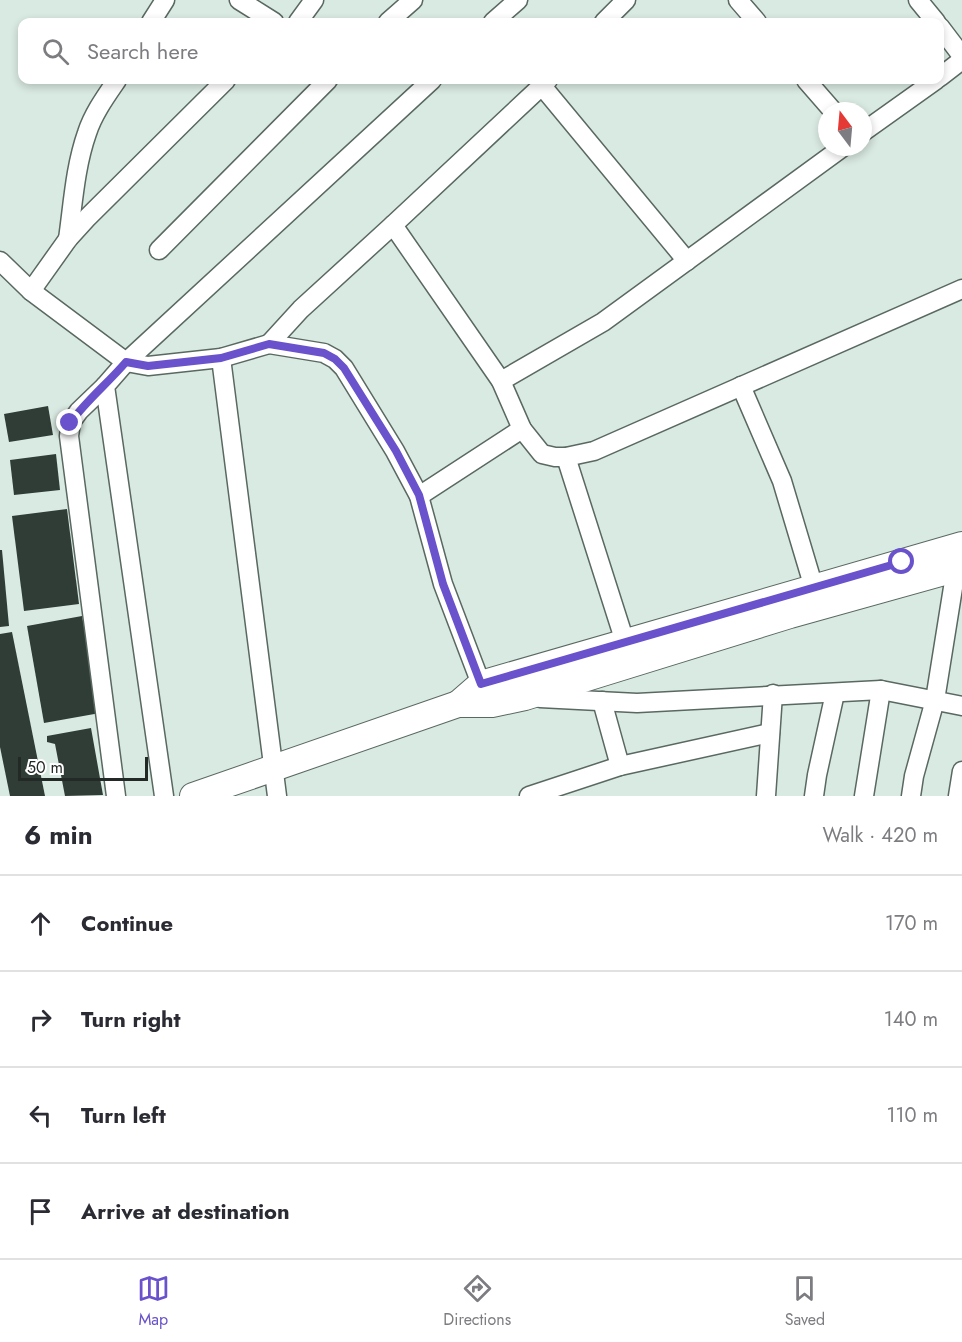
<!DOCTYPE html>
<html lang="en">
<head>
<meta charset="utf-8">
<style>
  body { margin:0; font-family:Jost,sans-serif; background:#f7f7f7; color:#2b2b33 }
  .compass { position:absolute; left:818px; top:102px; width:54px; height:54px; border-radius:50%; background:#fff; box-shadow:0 3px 9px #0003; rotate:344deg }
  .scale { position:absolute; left:18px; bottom:15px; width:130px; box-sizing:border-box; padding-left:6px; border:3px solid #232926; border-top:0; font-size:16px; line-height:21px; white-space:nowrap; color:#232926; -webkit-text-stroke:4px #fff; paint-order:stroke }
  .stop { position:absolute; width:18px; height:18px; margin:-14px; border:4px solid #6952cb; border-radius:50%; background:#fff }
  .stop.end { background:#6952cb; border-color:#fff; box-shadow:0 2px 6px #0008 }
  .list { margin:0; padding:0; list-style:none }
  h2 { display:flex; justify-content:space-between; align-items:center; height:78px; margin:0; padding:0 24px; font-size:26px }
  h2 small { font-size:20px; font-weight:400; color:#7c7c81 }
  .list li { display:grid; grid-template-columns:39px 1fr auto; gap:18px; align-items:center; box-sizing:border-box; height:96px; padding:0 24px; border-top:2px solid #e1e1e2 }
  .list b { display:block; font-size:22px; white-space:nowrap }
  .list em { font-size:20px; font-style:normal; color:#7c7c81 }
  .icon { flex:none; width:33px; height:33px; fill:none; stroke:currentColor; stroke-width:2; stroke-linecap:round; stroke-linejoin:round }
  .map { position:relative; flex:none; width:962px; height:796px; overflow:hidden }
  .search { position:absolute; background:#fff; box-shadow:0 3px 9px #0003; left:18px; right:18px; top:18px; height:66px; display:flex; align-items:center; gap:15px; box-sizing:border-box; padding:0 21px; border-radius:12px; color:#7c7c81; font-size:22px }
  .sheet { height:462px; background:#fff }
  nav { display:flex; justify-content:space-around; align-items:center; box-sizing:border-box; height:84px; border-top:2px solid #e1e1e2; background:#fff; font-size:16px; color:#7c7c81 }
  nav a { display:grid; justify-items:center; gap:3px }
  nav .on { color:#6952cb }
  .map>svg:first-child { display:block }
  .building { fill:#2f3d36 }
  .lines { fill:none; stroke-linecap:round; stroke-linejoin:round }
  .street-casing { stroke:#596861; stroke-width:21 }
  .secondary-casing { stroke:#596861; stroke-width:28 }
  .street { stroke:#fff; stroke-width:18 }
  .secondary { stroke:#fff; stroke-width:26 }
  .route { stroke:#6952cb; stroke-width:8 }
</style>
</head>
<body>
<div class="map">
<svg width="962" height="796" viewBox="0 0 962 796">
  <rect width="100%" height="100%" fill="#d9eae2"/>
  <g class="building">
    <path d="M48,406L53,435L9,442L4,414Z"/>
    <path d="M56,454L60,490L14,495L10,460Z"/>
    <path d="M67,509L79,604L24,611L12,516Z"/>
    <path d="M0,550H2L9,626L0,627Z"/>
    <path d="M82,616L100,713L44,723L27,626Z"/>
    <path d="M12,632L45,796H10L0,747V634Z"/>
    <path d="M91,728L103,795L65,796L55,744L47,742V736Z"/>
  </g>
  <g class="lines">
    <defs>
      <g id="street">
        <path d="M239,0L274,22"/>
        <path d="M738,0L757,22"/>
        <path d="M918,0L936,22"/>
        <path d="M151,22L165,0"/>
        <path d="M298,22L314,0"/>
        <path d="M388,22L413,0"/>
        <path d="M493,22L518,0"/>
        <path d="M604,22L626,0"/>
        <path d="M940,27L962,56"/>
        <path d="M940,77L962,60"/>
        <path d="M806,80L833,111"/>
        <path d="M542,86L687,261"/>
        <path d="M863,132L936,80"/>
        <path d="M393,225L501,381L522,429L542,454L555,457H566L594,451L962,289"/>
        <path d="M68,239C73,204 75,167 87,133C93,114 106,96 117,80"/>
        <path d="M159,250L328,80"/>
        <path d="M0,261L31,291L126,362L148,366L221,358L269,344L324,353L335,359L344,368L395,451L419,496L443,584L481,684"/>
        <path d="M31,291L68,239L88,217L226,80"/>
        <path d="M269,344L301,309L393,225L548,80"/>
        <path d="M221,358L277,796"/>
        <path d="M501,381L603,322L843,147"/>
        <path d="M105,386L79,411L71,422L69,436L116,796"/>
        <path d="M741,386L782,481L814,588"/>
        <path d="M566,457L625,642"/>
        <path d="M419,496L522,429"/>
        <path d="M540,698L637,703L881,690L962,706"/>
        <path d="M602,701L620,766"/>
        <path d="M164,796L105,386L126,362L432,80"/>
        <path d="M529,796L620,766L770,733"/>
        <path d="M766,796L773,694"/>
        <path d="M814,796L817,775L835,693"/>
        <path d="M864,796L881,690"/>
        <path d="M911,796L914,776L935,700L956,569"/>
        <path d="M958,796L962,771"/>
      </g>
      <g id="secondary">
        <path d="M458,704L481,684L962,545"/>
        <path d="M193,796L458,704H492L525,697L790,615L962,567"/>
      </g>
    </defs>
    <use href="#street" class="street-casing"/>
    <use href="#secondary" class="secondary-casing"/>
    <use href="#street" class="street"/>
    <use href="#secondary" class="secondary"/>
  </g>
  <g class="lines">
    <path class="route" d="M70,423C86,401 108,383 126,362L148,366L221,358L269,344L324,353L335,359L344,368L396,451L419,495L443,584L481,684L902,562"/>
  </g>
</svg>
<svg class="compass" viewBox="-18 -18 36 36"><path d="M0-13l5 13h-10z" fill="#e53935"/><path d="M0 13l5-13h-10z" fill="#7c7c81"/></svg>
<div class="scale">50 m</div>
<div class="stop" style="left:902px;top:562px"></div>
<div class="stop end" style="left:70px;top:423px"></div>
<div class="search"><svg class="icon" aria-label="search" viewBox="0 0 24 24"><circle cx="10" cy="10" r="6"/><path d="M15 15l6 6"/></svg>Search here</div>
</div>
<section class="sheet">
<h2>6 min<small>Walk · 420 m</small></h2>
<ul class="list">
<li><svg class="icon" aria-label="ahead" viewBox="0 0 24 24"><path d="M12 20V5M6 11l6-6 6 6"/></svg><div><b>Continue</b></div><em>170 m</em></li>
<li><svg class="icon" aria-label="right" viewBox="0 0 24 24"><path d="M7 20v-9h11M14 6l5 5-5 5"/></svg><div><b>Turn right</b></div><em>140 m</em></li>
<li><svg class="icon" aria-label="left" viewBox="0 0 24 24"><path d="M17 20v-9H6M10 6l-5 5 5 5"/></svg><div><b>Turn left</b></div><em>110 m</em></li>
<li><svg class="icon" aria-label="arrive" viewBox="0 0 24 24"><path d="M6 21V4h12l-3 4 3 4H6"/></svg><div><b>Arrive at destination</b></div></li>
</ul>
</section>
<nav>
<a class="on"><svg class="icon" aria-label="map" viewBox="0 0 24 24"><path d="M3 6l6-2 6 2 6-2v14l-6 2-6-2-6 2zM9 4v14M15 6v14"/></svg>Map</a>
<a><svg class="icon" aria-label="directions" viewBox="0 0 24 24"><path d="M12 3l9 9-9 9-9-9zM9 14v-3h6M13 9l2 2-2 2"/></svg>Directions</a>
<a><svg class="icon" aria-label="saved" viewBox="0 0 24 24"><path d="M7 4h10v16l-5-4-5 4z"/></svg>Saved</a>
</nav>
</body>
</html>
